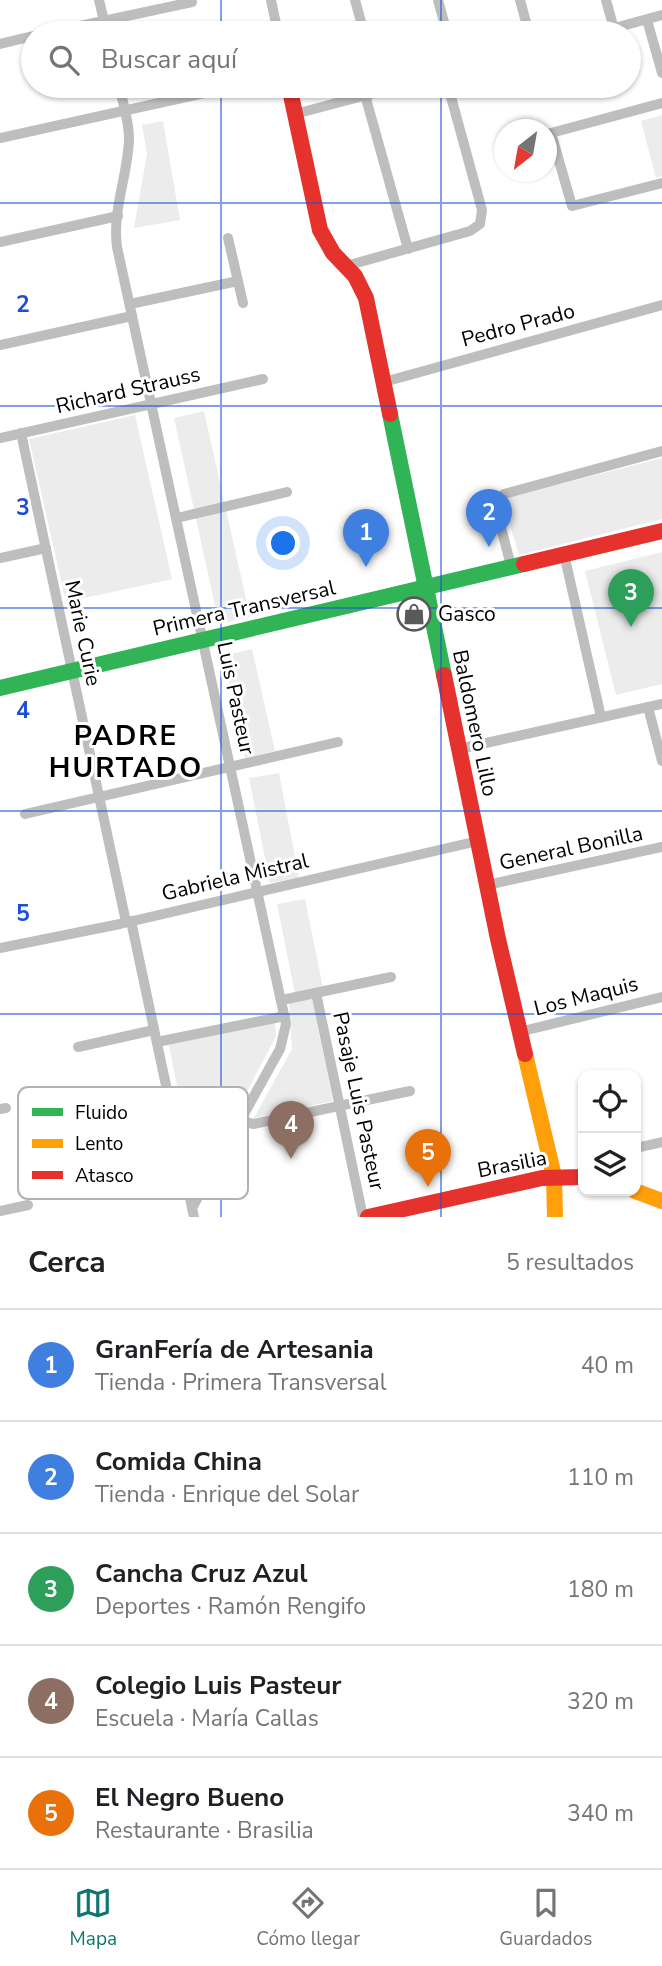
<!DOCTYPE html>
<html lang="es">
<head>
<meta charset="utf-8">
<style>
  body { margin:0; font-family:"Nunito Sans",sans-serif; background:#f2f2f2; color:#202124 }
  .controls { position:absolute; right:21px; bottom:21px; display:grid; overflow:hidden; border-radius:14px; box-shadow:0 2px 5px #0004 }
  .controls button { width:63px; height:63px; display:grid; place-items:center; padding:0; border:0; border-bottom:2px solid #e0e0e0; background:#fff; color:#202124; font:35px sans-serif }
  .compass { position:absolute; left:494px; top:119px; width:63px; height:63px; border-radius:50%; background:#fff; box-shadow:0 2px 5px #0004; rotate:211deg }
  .you { position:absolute; left:284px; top:544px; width:24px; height:24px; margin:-18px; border:5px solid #fff; border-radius:50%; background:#1a73e8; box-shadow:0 0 0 10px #1a73e833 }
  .badge { display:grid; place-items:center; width:46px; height:46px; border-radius:50%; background:#0f766e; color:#fff; font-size:23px; font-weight:700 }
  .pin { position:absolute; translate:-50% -58px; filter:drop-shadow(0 2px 4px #0008) }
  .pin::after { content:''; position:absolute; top:37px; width:24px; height:21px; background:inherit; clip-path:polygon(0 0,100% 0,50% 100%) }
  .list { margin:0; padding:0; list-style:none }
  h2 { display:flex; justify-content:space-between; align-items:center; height:91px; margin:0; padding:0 28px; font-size:30px }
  h2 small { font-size:23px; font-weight:400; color:#757577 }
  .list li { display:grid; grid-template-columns:46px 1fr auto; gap:21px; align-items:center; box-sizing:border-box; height:112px; padding:0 28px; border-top:2px solid #e0e0e0 }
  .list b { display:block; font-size:26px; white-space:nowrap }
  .list p { margin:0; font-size:23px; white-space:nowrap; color:#757577 }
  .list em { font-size:23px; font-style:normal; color:#757577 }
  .icon { flex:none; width:38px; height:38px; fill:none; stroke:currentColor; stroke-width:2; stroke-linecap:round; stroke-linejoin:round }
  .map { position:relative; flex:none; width:662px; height:1217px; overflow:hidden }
  .search { position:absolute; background:#fff; box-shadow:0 2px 5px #0004; left:21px; right:21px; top:21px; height:77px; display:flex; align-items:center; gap:18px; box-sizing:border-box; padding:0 24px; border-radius:38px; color:#757577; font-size:26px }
  .sheet { height:651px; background:#fff }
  nav { display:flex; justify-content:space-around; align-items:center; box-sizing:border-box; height:98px; border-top:2px solid #e0e0e0; background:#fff; font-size:19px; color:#757577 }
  nav a { display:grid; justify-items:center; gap:4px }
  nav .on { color:#0f766e }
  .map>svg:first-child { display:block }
  .green { fill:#ececec }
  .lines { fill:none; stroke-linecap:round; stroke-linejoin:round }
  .street { stroke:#bebebe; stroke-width:10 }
  .fast { stroke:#30b455; stroke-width:16 }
  .slow { stroke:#ff9f0a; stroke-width:16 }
  .jam { stroke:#e5322d; stroke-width:16 }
  .grid { fill:none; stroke:#1d4ed8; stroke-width:2; stroke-opacity:0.55 }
  .labels { text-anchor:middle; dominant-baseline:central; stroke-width:6; stroke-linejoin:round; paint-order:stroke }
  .street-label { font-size:21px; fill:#000; stroke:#fff }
  .poi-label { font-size:21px; fill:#000; stroke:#fff; text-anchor:start }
  .district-label { font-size:28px; font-weight:bold; letter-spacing:2px; fill:#000; stroke:#fff }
  .key { fill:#fff; stroke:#b2b2b2; stroke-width:2 }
  .key-label { font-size:19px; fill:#000 }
  .grid-label { font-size:23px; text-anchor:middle; font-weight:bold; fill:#1d4ed8; stroke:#fff; stroke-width:6; stroke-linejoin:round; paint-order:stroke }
</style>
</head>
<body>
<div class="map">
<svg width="662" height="1217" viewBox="0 0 662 1217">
  <rect width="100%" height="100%" fill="#fff"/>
  <g class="green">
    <path d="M662,115V176L656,178L641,121Z"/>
    <path d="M163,121L180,220L134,228L147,154L142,125Z"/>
    <path d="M204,411L250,617L219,624L174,418Z"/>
    <path d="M135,415L172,579L66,602L29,439Z"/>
    <path d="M662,458V519L519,555L504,505L510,497Z"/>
    <path d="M662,552V684L616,695L585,571Z"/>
    <path d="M252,649L275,751L245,758L223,656Z"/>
    <path d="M279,773L299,878L270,883L249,778Z"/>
    <path d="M305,899L324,993L296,999L277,904Z"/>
    <path d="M312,998L333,1101L254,1118L292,1049L289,1003Z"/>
    <path d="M275,1022L276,1036L199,1184L196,1185L169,1045Z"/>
  </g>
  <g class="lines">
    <g class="street">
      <path d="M99,0L107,33"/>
      <path d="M271,0L278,33"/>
      <path d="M355,0L364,33"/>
      <path d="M438,0L447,33"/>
      <path d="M520,0L529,33"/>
      <path d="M606,0L614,29"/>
      <path d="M647,20L662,73"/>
      <path d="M47,33L192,2"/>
      <path d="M596,33L662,15"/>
      <path d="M0,44L33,36"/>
      <path d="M119,86C123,103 129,121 129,139C128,175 112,210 117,247L286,1024L280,1049L192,1208"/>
      <path d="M365,95L408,249"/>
      <path d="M662,103L551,133L572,206L662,183"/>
      <path d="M295,114L401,86"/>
      <path d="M0,138L236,86"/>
      <path d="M228,238L243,303"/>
      <path d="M0,242L118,216"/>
      <path d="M346,266L470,231L480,224L482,210L448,86"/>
      <path d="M130,304L238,281"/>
      <path d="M0,345L132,316"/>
      <path d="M384,382L662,305"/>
      <path d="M21,433L126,922"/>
      <path d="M0,438L263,379"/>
      <path d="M177,518L287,492"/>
      <path d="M564,554L601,717"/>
      <path d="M0,558L46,548"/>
      <path d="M511,566L496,508L498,500L504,494L662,451"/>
      <path d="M648,707L662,761"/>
      <path d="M459,749L662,704"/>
      <path d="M25,814L338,742"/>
      <path d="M487,885L662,847"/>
      <path d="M131,921L194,1217"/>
      <path d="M0,948L120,924L478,841"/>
      <path d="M316,993L363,1217"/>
      <path d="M282,1000L391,977"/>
      <path d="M519,1032L662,997"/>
      <path d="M157,1042L285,1016"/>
      <path d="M78,1047L154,1030"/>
      <path d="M0,1109L6,1108"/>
      <path d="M240,1120L253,1124L410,1091"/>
      <path d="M636,1148L662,1142"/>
      <path d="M101,1160L178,1144"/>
      <path d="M0,1211L28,1205"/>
    </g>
    <g class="fast">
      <path d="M390,414L444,675"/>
      <path d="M0,688L524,564"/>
    </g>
    <g class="slow">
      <path d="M525,1054L554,1176L555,1217"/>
      <path d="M635,1191L662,1201"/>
    </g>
    <g class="jam">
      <path d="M289,86L320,230L333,253L355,276L366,298L390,414"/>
      <path d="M524,564L662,531"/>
      <path d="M444,675L498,939L525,1054"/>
      <path d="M368,1217L542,1178L583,1177"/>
    </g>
  </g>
  <path class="grid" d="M221,0V33M441,0V33M221,86V1217M441,86V1217M0,203H662M0,406H662M0,608H662M0,811H662M0,1014H662"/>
  <defs>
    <symbol id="shop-ring" viewBox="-11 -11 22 22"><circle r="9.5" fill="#fff" stroke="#595959" stroke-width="1.5"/><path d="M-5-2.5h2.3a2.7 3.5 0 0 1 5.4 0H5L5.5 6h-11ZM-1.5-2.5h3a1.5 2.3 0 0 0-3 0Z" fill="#595959"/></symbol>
  </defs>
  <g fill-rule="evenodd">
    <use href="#shop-ring" x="395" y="595" width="38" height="38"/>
  </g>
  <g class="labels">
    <g class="street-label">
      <text transform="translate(518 325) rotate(-15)">Pedro Prado</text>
      <text transform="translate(128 390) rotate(-13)">Richard Strauss</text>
      <text transform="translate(244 608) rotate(-13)">Primera Transversal</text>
      <text transform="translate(83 633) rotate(78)">Marie Curie</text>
      <text transform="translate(236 698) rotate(78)">Luis Pasteur</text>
      <text transform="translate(475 723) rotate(78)">Baldomero Lillo</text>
      <text transform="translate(571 848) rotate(-12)">General Bonilla</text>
      <text transform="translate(235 877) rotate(-13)">Gabriela Mistral</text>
      <text transform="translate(586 996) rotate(-14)">Los Maquis</text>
      <text transform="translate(359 1101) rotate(78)">Pasaje Luis Pasteur</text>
      <text transform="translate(512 1164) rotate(-11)">Brasilia</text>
    </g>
    <g class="poi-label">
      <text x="438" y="614">Gasco</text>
    </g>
    <g class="district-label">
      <text x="126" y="736">PADRE<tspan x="126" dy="32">HURTADO</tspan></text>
    </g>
  </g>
  <rect x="18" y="1087" width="230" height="112" rx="10" class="key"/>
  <rect x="32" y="1108" width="31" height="8" fill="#30b455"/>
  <rect x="32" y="1139" width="31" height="9" fill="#ff9f0a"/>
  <rect x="32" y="1171" width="31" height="8" fill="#e5322d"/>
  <g class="key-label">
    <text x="75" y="1119">Fluido</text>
    <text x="75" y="1150">Lento</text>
    <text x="75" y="1182">Atasco</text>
  </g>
  <g class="grid-label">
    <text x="23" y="312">2</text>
    <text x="23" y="515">3</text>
    <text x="23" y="718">4</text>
    <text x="23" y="921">5</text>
  </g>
</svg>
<div class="controls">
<button><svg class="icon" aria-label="locate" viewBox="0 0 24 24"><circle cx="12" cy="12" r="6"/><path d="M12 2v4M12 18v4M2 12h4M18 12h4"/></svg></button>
<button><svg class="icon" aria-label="layers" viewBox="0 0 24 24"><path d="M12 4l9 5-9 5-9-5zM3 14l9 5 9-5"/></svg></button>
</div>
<svg class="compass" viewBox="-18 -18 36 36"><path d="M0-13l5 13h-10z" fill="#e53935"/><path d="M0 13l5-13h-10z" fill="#757577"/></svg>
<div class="you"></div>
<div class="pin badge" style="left:366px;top:567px;background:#3f7fe0">1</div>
<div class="pin badge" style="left:489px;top:547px;background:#3f7fe0">2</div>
<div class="pin badge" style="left:631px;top:627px;background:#2e9e5b">3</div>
<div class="pin badge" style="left:291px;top:1159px;background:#8d6e63">4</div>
<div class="pin badge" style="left:428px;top:1187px;background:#e8710a">5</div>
<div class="search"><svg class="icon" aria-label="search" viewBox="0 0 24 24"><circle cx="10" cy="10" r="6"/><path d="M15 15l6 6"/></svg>Buscar aquí</div>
</div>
<section class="sheet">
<h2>Cerca<small>5 resultados</small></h2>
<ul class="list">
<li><span class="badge" style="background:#3f7fe0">1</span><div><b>GranFería de Artesania</b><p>Tienda · Primera Transversal</p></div><em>40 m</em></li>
<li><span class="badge" style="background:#3f7fe0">2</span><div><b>Comida China</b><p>Tienda · Enrique del Solar</p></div><em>110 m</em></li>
<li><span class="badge" style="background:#2e9e5b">3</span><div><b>Cancha Cruz Azul</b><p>Deportes · Ramón Rengifo</p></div><em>180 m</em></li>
<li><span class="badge" style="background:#8d6e63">4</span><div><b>Colegio Luis Pasteur</b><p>Escuela · María Callas</p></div><em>320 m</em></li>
<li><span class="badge" style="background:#e8710a">5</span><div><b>El Negro Bueno</b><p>Restaurante · Brasilia</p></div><em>340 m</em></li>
</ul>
</section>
<nav>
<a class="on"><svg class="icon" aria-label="map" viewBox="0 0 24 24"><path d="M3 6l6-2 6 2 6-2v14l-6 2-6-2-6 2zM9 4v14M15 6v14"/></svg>Mapa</a>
<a><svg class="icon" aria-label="directions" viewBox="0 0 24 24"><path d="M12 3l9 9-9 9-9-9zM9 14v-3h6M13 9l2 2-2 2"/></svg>Cómo llegar</a>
<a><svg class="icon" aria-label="saved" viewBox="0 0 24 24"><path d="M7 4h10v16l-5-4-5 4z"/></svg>Guardados</a>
</nav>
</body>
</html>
